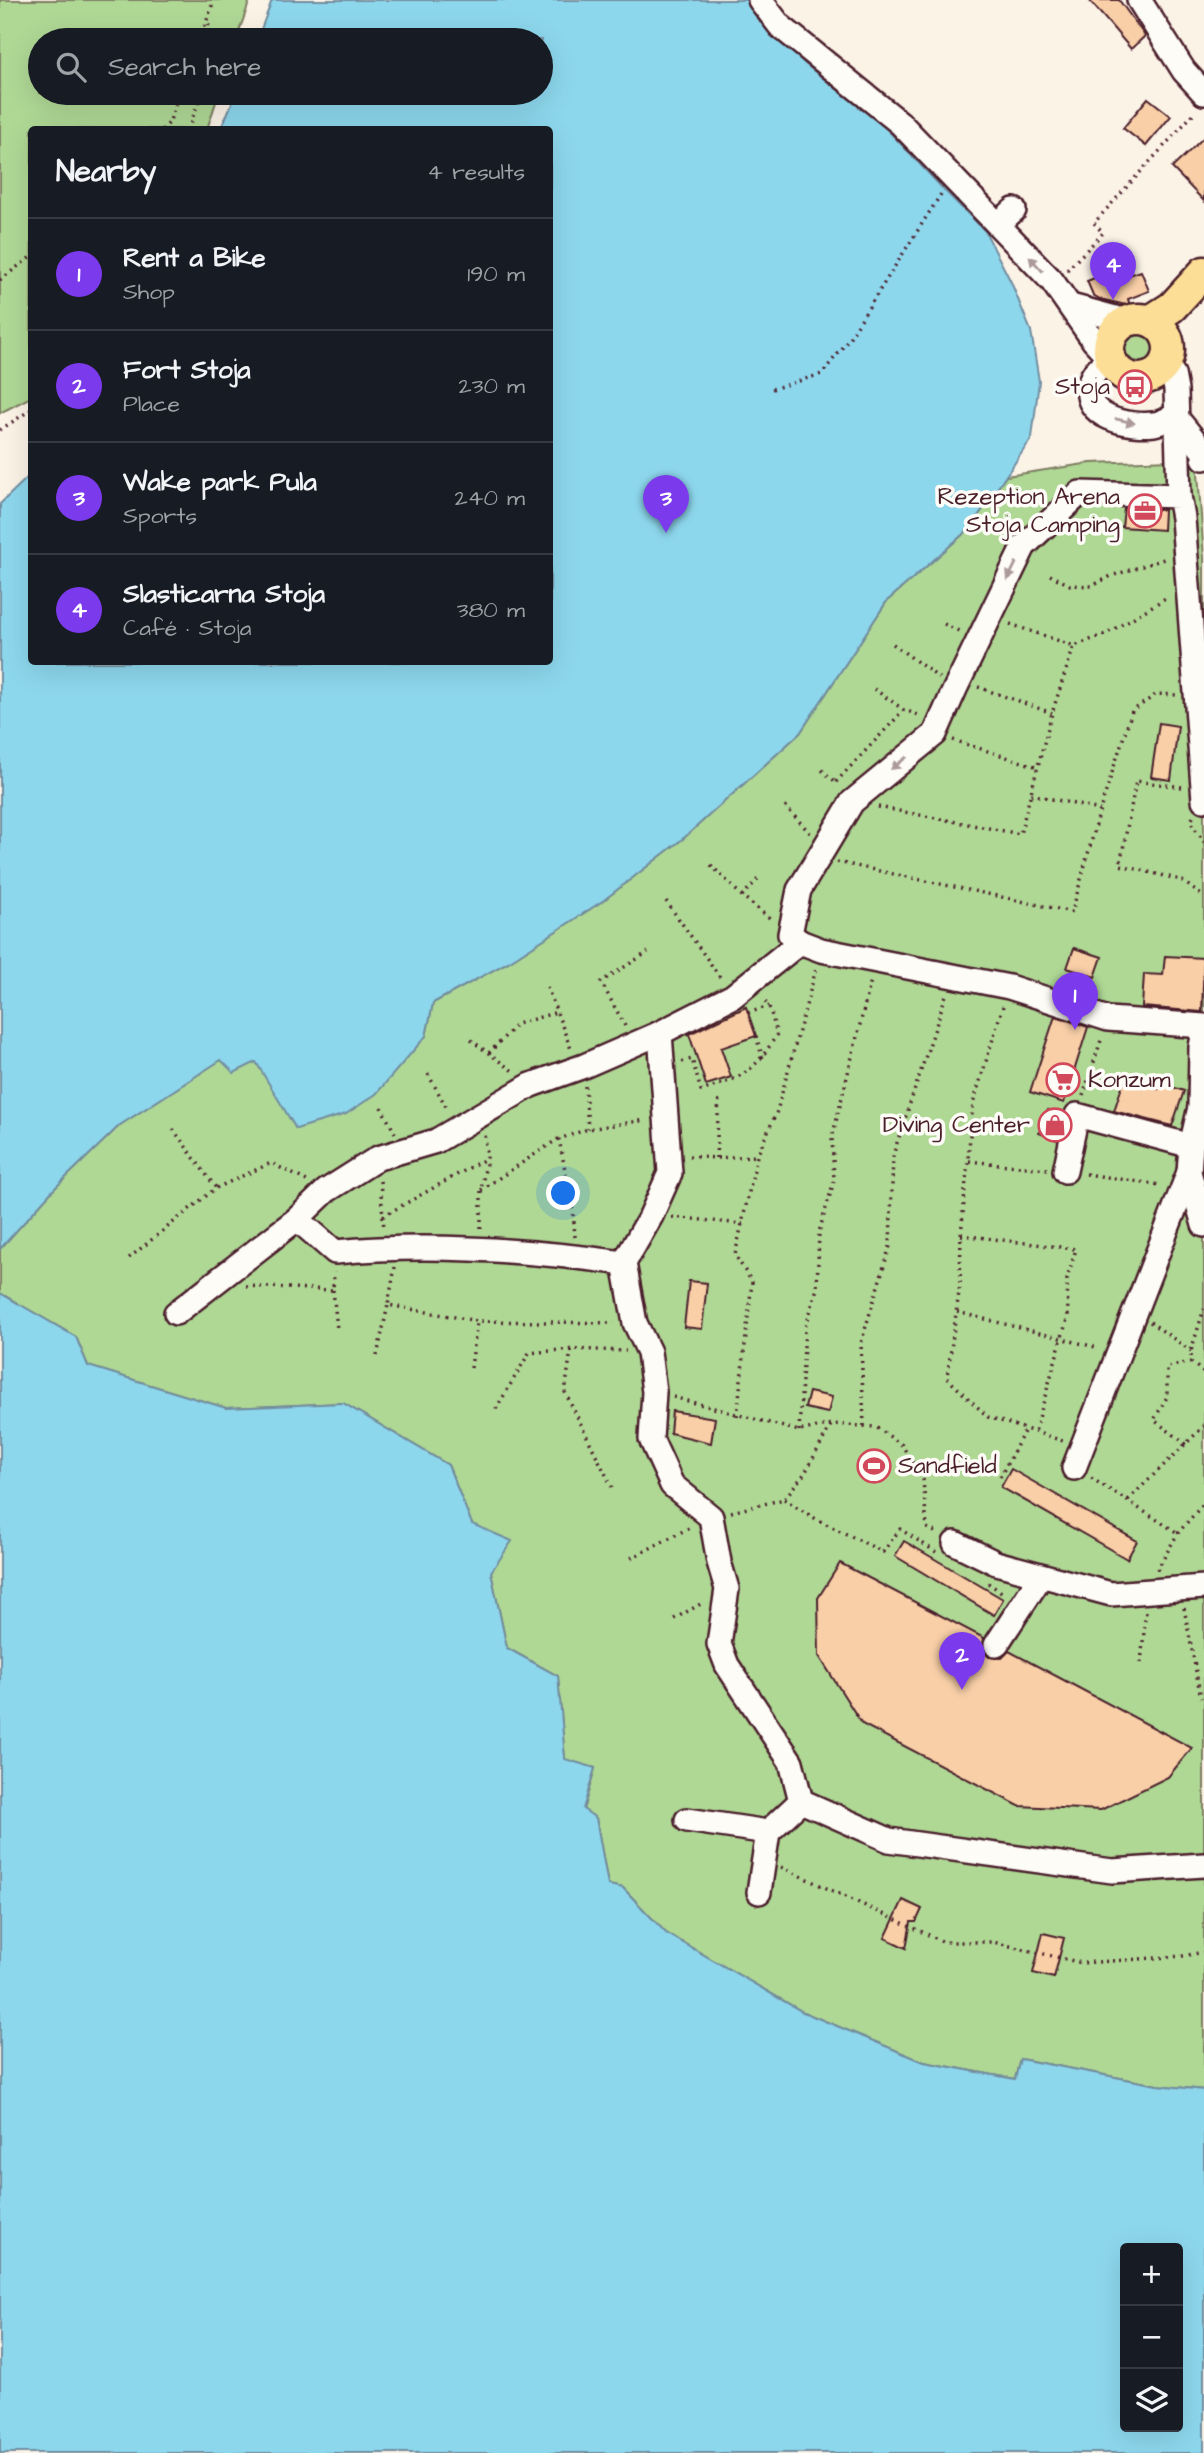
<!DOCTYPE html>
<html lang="en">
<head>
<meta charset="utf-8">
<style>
  body { margin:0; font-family:"Architects Daughter",sans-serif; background:#242831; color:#f1f3f6 }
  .controls { position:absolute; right:21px; bottom:21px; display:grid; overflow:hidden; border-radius:7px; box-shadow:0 7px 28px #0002 }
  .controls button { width:63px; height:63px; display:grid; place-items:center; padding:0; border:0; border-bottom:2px solid #363941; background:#171b24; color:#f1f3f6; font:35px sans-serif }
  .you { position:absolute; left:564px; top:1194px; width:24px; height:24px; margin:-18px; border:5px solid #fff; border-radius:50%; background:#1a73e8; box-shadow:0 0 0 10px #1a73e833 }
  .badge { display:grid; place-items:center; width:46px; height:46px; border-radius:50%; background:#7c3aed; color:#fff; font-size:23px; font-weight:700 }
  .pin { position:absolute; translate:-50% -58px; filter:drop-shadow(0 2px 4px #0008) }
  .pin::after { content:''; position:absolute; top:37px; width:24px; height:21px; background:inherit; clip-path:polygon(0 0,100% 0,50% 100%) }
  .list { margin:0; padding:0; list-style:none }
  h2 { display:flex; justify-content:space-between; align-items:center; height:91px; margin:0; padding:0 28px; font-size:30px }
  h2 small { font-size:23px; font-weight:400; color:#9ea1a6 }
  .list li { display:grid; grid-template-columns:46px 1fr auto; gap:21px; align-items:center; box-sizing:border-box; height:112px; padding:0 28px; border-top:2px solid #363941 }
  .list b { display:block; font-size:26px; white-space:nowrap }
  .list p { margin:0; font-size:23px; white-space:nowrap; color:#9ea1a6 }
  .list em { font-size:23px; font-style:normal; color:#9ea1a6 }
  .icon { flex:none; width:38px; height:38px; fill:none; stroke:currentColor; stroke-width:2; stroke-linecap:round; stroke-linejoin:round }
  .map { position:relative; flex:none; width:1204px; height:2453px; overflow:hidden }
  .search { position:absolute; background:#171b24; box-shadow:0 7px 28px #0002; left:28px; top:28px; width:525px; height:77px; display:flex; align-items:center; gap:18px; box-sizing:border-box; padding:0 24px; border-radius:38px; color:#9ea1a6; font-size:26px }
  .panel { position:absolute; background:#171b24; box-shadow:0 7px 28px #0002; left:28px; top:126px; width:525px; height:539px; border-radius:7px }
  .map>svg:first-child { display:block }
  .green { fill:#afd895; stroke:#7c7c60; stroke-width:2 }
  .water { fill:#8dd7ed; stroke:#728d9f; stroke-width:2; fill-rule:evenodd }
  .building { fill:#f8cfa7; stroke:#4a1f2b; stroke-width:2 }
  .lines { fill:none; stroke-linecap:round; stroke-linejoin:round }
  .minor-casing { stroke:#4a1f2b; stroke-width:28 }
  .major-casing { stroke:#4a1f2b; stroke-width:35 }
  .path { stroke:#4a1f2b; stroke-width:3.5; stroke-dasharray:2 5; stroke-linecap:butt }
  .minor { stroke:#fdfcf7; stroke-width:23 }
  .major { stroke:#fcde96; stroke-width:30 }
  .oneway { fill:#ac999b }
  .labels { text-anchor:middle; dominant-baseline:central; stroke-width:7; stroke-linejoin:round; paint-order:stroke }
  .poi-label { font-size:24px; fill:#4a1f2b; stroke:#fdfcf7; text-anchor:end }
</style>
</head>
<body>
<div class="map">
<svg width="1204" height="2453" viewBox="0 0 1204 2453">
  <rect width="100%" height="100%" fill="#fcf3e7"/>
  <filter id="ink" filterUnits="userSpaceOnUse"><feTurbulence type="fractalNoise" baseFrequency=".0143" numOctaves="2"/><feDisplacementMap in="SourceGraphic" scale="14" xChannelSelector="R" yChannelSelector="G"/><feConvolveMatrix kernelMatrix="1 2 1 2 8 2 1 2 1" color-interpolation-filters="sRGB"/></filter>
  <g filter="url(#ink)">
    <g class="green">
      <path d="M0,0H250L236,40H40V93H219L207,129L32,130L31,397L0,413Z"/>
      <circle cx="1140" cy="346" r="16"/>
      <path d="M1197,459L1204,558V2090L1157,2085L1020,2059L1015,2079L924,2062L803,2012L666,1933L623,1888L608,1885L596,1818L583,1810L595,1768L565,1760L558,1676L507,1648L491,1572L448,1465L343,1403L226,1408L88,1366L76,1337L0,1293V1249L53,1190L120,1125L222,1059L256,1062L426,1036L433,1003L510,961L604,900L685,837L800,733L887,601L969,529L1006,476L1091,463Z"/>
    </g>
    <g class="water">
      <path d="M272,0H747L805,64L884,126L944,190L985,231L1011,282L1031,331L1039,381L1032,438L969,529L887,601L800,733L685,837L604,900L510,961L433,1003L426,1036L376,1094L346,1114L296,1129L256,1062L234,1073L221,1060L120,1125L53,1190L0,1249V504L31,474L32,662H550V130L221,129L236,93H541V40H257Z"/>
      <path d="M0,1293L76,1337L88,1366L226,1408L343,1403L448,1465L472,1524L512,1541L491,1572L507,1648L558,1676L565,1759L595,1768L583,1809L596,1818L608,1885L623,1888L666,1933L803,2012L924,2062L1015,2079L1020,2059L1157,2085L1204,2090V2453H0ZM1125,2248H1178V2427H1125Z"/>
    </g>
    <g class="building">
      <path d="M1089,0H1119L1145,36L1131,49Z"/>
      <path d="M1148,98L1171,116L1146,146L1123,128Z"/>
      <path d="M1204,137V201L1172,168Z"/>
      <path d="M1116,269L1120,278L1141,271L1149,291L1128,299L1130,306L1100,299L1093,295L1087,281Z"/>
      <path d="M1124,508L1164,510L1163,530L1122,527Z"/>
      <path d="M1159,723L1178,726L1171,780L1151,777Z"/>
      <path d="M1074,948L1102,957L1095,977L1067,968Z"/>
      <path d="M1165,956L1204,958L1202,1012L1142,1007L1144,974L1163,975Z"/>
      <path d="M746,1007L756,1036L721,1048L731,1077L706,1085L689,1034Z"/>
      <path d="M1055,1016L1088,1027L1064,1103L1030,1092Z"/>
      <path d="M1125,1077L1158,1089L1160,1083L1184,1091L1172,1126L1114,1111Z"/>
      <path d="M1048,1110L1063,1115L1057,1140L1039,1133Z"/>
      <path d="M689,1281L707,1283L702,1329L684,1327Z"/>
      <path d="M809,1392L832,1397L828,1413L805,1408Z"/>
      <path d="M672,1411L715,1418L711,1443L670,1433Z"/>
      <path d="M1011,1469L1137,1541L1127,1559L1001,1487Z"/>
      <path d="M904,1541L1003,1599L994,1615L895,1556Z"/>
      <path d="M840,1563L984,1638L983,1651L989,1657L1002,1658L1009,1651L1192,1748L1168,1777L1101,1810L1019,1806L862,1724L819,1656L818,1598Z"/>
      <path d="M903,1900L922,1909L916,1922H911L906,1948L885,1938Z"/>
      <path d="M1043,1933L1064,1938L1054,1978L1033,1973Z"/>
    </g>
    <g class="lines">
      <defs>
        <g id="minor">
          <path d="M760,0L780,26L900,123L1052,281L1094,341L1109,357C1102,365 1092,372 1090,383C1080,418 1130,427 1154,424C1161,423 1168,419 1175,416"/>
          <path d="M1139,0L1184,71L1204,93"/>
          <path d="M998,224L1014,210"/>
          <path d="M1071,306L1127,321"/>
          <path d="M1165,365L1173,374L1176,390L1179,496"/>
          <path d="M1175,416L1204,452V458"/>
          <path d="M1204,800L1183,518L1179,496L1080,493L1024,546L955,689L935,734L852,802L799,890L790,934L800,942L821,950L1009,987L1108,1019L1204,1026"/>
          <path d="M1204,1031L1201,1047L1200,1107L1191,1146L1189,1172L1204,1225"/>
          <path d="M660,1033L670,1173L651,1216L624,1263L635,1323L649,1352L654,1392L651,1439L672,1485L711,1517L719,1562L727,1589L719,1644L727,1665L791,1762L801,1801L889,1840L1112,1871L1204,1865"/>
          <path d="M1065,1171L1077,1115L1191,1146"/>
          <path d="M297,1219L335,1252C431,1243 529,1250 624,1263"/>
          <path d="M176,1313L297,1219L326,1191L378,1158L436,1141L531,1085L584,1066L660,1033L733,996L800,942"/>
          <path d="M1074,1468L1189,1172"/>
          <path d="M955,1543L996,1563L1111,1594L1204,1587"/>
          <path d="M996,1645L1041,1576"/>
          <path d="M687,1820L768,1832"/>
          <path d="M759,1892L768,1832L801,1801"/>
        </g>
        <g id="major">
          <circle cx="1139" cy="349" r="30"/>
          <path d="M1150,321L1172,307L1204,272"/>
        </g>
      </defs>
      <use href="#minor" class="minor-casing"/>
      <use href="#major" class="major-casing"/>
      <g class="path">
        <path d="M200,40L214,0"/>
        <path d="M207,40L209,21"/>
        <path d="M162,130L169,123L180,93"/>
        <path d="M188,130L202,93"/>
        <path d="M1067,270L1103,233L1094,223L1196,111"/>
        <path d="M0,280L32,256"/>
        <path d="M772,389L822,374L846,343L941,194"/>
        <path d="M0,430L32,409"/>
        <path d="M1050,575L1070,585L1092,586L1111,576L1167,558"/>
        <path d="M944,624L961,632"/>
        <path d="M1010,624L1074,646"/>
        <path d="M893,644L939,678"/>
        <path d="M978,687L1052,713"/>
        <path d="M874,689L904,710L922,716"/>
        <path d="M953,740L1038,767"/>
        <path d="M822,770L837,783"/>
        <path d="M836,782L904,710"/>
        <path d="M1182,787L1136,781L1120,865L1181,880L1204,897"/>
        <path d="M1031,794L1100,810"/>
        <path d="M785,806L810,833"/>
        <path d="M878,807L1020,834L1052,713L1074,646L1106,634L1169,596"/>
        <path d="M1193,817L1191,822L1204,842"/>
        <path d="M837,862L1072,912L1100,810L1132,711L1157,694L1177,695"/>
        <path d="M711,865L742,896L772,920"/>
        <path d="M742,896L760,877"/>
        <path d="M666,901L722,980"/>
        <path d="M547,987L571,1049"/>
        <path d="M1003,1006L973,1104L961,1235L960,1285L947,1378L988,1417L1063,1441"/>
        <path d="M748,1013L769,1006"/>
        <path d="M625,1026L601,982L648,952"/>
        <path d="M756,1036L763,1059"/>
        <path d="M471,1040L514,1072"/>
        <path d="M489,1053L517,1024L557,1012"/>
        <path d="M682,1062L692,1059L701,1091C743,1077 754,1073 777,1034L769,1006L762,999"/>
        <path d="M428,1074L448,1110"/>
        <path d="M585,1086L588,1129"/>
        <path d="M1083,1096L1102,1037"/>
        <path d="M381,1107L395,1133"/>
        <path d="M173,1129L216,1188"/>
        <path d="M689,1156L716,1158L757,1156"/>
        <path d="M716,1158L719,1096"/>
        <path d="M969,1161L1047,1169"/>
        <path d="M1086,1174L1161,1185"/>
        <path d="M380,1181L384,1229"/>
        <path d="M481,1190L558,1139"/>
        <path d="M383,1216L487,1158"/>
        <path d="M672,1217L743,1224"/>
        <path d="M481,1228V1190L487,1158L485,1135"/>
        <path d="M961,1235L1076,1249L1067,1279L1068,1316L1035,1432"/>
        <path d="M575,1237L573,1211L559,1139L588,1129L646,1120"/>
        <path d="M129,1258L216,1188L271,1163L309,1182"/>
        <path d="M395,1267L388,1305L477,1321L614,1323"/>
        <path d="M246,1286L333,1290L334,1272"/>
        <path d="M333,1290L337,1329"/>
        <path d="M957,1312L1099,1348"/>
        <path d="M1150,1322L1191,1351"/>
        <path d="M571,1350L565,1392L612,1487"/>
        <path d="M377,1356L388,1305"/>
        <path d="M1191,1362L1204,1373"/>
        <path d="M471,1368L477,1321"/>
        <path d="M673,1397L799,1431L832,1424L876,1427L902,1445L923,1480L927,1528L939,1534"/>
        <path d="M496,1409L529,1353L571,1349L626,1351"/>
        <path d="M737,1416L752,1282L735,1255L757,1156L777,1111L816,969"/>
        <path d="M864,1426L861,1343L890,1246L893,1155L946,995"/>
        <path d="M799,1431L805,1330L817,1288L819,1232L834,1181L832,1138L871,980"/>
        <path d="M1186,1444L1154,1420L1167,1397V1367L1191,1362V1351L1204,1309"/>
        <path d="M1000,1477L1026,1428"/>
        <path d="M1091,1478L1178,1533"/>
        <path d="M784,1499L816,1519L883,1552L900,1529L936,1552"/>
        <path d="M1128,1500L1204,1426"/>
        <path d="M731,1512L784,1499L805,1473L831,1425"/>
        <path d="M631,1558L691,1527"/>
        <path d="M1157,1570L1178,1533L1204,1503"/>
        <path d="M988,1583L1003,1593"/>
        <path d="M1184,1608L1201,1698"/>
        <path d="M674,1619L704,1602"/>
        <path d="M1141,1663L1146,1611"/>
        <path d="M781,1867L944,1942H993L1082,1963L1183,1956L1204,1952"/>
      </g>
      <use href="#minor" class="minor"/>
      <use href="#major" class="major"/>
    </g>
    <defs><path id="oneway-solid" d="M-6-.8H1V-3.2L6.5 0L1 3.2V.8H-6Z" transform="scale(1.75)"/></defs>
    <g class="oneway">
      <use href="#oneway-solid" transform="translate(1036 264) rotate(-132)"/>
      <use href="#oneway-solid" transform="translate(1125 421) rotate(13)"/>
      <use href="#oneway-solid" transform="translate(1012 571) rotate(116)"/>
      <use href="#oneway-solid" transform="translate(899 763) rotate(142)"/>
    </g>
  </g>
  <defs>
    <symbol id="bus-ring" viewBox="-11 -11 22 22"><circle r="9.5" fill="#fdfcf7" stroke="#d1495b" stroke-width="1.5"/><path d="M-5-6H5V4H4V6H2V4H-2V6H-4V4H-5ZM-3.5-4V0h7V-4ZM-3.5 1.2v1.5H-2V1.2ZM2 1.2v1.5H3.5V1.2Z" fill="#d1495b"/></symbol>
    <symbol id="office-ring" viewBox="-11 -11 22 22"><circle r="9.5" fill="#fdfcf7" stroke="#d1495b" stroke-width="1.5"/><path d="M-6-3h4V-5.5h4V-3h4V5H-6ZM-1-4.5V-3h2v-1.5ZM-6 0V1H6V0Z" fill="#d1495b"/></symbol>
    <symbol id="supermarket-ring" viewBox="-11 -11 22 22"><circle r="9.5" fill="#fdfcf7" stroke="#d1495b" stroke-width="1.5"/><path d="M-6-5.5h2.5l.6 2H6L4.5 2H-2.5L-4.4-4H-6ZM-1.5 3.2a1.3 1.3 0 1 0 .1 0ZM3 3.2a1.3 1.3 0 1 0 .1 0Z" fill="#d1495b"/></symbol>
    <symbol id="shop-ring" viewBox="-11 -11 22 22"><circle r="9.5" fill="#fdfcf7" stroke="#d1495b" stroke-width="1.5"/><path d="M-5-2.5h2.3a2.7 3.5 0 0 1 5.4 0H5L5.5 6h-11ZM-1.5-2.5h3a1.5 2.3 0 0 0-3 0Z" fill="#d1495b"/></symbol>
    <symbol id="stadium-ring" viewBox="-11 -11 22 22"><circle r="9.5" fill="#fdfcf7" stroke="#d1495b" stroke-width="1.5"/><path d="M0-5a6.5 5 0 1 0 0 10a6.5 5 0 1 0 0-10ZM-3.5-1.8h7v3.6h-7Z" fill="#d1495b"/></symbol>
  </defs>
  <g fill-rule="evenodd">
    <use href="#bus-ring" x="1116" y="368" width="38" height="38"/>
    <use href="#office-ring" x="1126" y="492" width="38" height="38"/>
    <use href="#supermarket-ring" x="1044" y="1061" width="38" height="38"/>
    <use href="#shop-ring" x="1036" y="1106" width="38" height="38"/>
    <use href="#stadium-ring" x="855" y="1447" width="38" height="38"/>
  </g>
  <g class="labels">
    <g class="poi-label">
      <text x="1110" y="387">Stoja</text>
      <text x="1120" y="497">Rezeption Arena<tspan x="1120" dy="28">Stoja Camping</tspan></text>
      <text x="1088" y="1080" text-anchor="start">Konzum</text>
      <text x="1030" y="1125">Diving Center</text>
      <text x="898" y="1466" text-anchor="start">Sandfield</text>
    </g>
  </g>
</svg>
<div class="controls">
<button>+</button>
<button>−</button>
<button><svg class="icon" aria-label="layers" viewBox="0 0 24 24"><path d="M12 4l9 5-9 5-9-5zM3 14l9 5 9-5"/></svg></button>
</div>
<div class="you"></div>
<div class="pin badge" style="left:1075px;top:1030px">1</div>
<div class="pin badge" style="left:962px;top:1690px">2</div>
<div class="pin badge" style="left:666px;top:533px">3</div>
<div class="pin badge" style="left:1113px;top:300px">4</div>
<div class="search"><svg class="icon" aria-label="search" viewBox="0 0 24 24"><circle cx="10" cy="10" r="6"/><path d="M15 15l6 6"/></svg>Search here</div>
<section class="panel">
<h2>Nearby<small>4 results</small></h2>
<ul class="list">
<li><span class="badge">1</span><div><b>Rent a Bike</b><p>Shop</p></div><em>190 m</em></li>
<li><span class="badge">2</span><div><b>Fort Stoja</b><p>Place</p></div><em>230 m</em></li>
<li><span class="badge">3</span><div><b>Wake park Pula</b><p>Sports</p></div><em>240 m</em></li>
<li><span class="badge">4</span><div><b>Slasticarna Stoja</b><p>Café · Stoja</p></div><em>380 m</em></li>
</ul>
</section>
</div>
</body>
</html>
